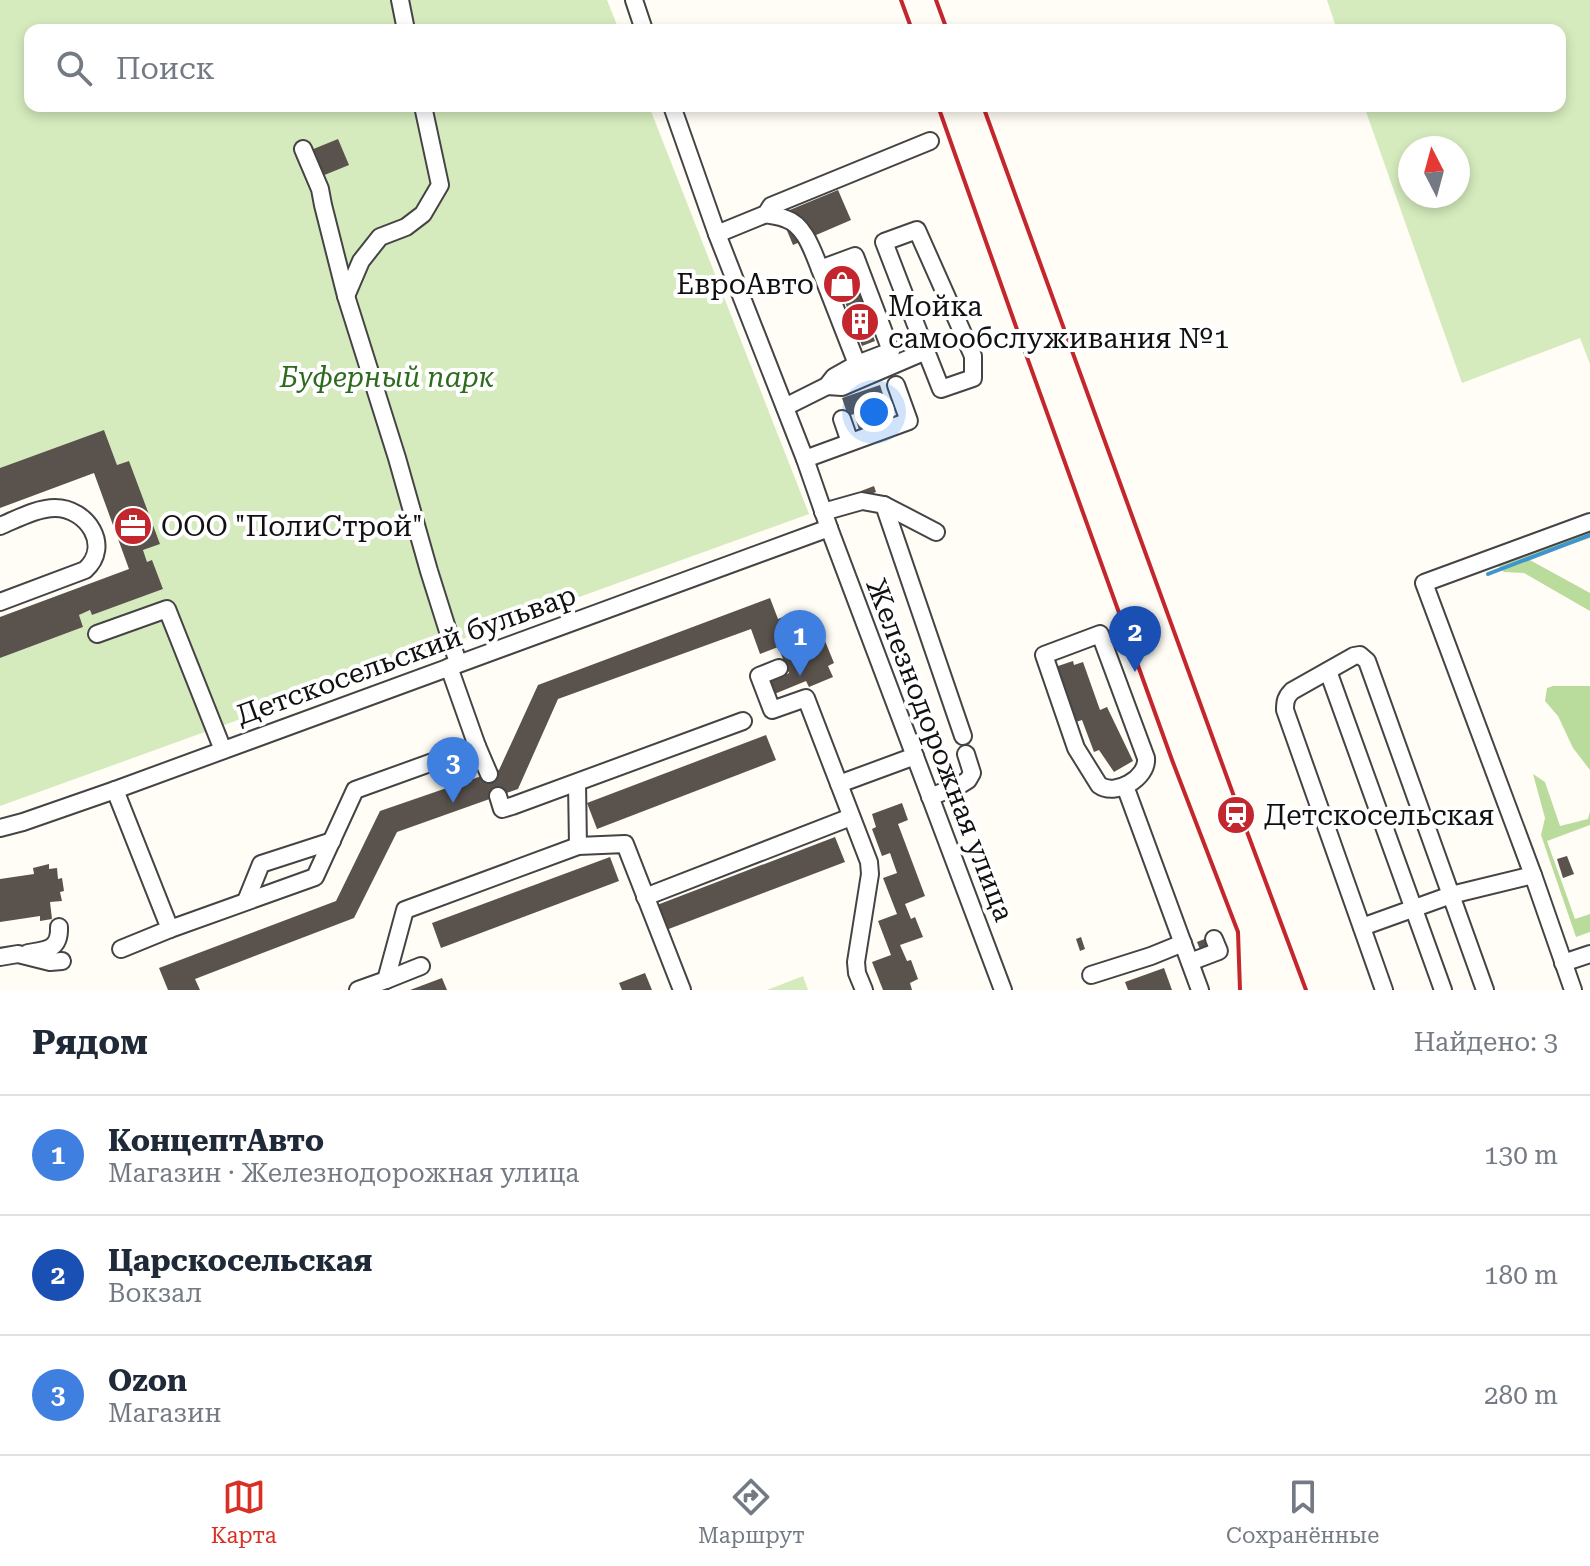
<!DOCTYPE html>
<html lang="ru">
<head>
<meta charset="utf-8">
<style>
  body { margin:0; font-family:"Roboto Serif",serif; background:#f2f2f3; color:#1f2937 }
  .compass { position:absolute; left:1398px; top:136px; width:72px; height:72px; border-radius:50%; background:#fff; box-shadow:0 4px 12px #0003; rotate:354deg }
  .you { position:absolute; left:874px; top:412px; width:28px; height:28px; margin:-20px; border:6px solid #fff; border-radius:50%; background:#1a73e8; box-shadow:0 0 0 12px #1a73e833 }
  .badge { display:grid; place-items:center; width:52px; height:52px; border-radius:50%; background:#d93025; color:#fff; font-size:26px; font-weight:700 }
  .pin { position:absolute; translate:-50% -66px; filter:drop-shadow(0 2px 4px #0008) }
  .pin::after { content:''; position:absolute; top:42px; width:28px; height:24px; background:inherit; clip-path:polygon(0 0,100% 0,50% 100%) }
  .list { margin:0; padding:0; list-style:none }
  h2 { display:flex; justify-content:space-between; align-items:center; height:104px; margin:0; padding:0 32px; font-size:34px }
  h2 small { font-size:26px; font-weight:400; color:#747a83 }
  .list li { display:grid; grid-template-columns:52px 1fr auto; gap:24px; align-items:center; box-sizing:border-box; height:120px; padding:0 32px; border-top:2px solid #e0e1e3 }
  .list b { display:block; font-size:30px; white-space:nowrap }
  .list p { margin:0; font-size:26px; white-space:nowrap; color:#747a83 }
  .list em { font-size:26px; font-style:normal; color:#747a83 }
  .icon { flex:none; width:44px; height:44px; fill:none; stroke:currentColor; stroke-width:2; stroke-linecap:round; stroke-linejoin:round }
  .map { position:relative; flex:none; width:1590px; height:990px; overflow:hidden }
  .search { position:absolute; background:#fff; box-shadow:0 4px 12px #0003; left:24px; right:24px; top:24px; height:88px; display:flex; align-items:center; gap:20px; box-sizing:border-box; padding:0 28px; border-radius:16px; color:#747a83; font-size:30px }
  .sheet { height:464px; background:#fff }
  nav { display:flex; justify-content:space-around; align-items:center; box-sizing:border-box; height:112px; border-top:2px solid #e0e1e3; background:#fff; font-size:22px; color:#747a83 }
  nav a { display:grid; justify-items:center; gap:4px }
  nav .on { color:#d93025 }
  .map>svg:first-child { display:block }
  .green { fill:#d5ebbd; fill-rule:evenodd }
  .forest { fill:#b9dc9c }
  .lines { fill:none; stroke-linecap:round; stroke-linejoin:round }
  .stream { stroke:#3f96cf; stroke-width:4 }
  .building { fill:#5a524d }
  .minor-casing { stroke:#444; stroke-width:20 }
  .minor { stroke:#fff; stroke-width:16 }
  .rail { stroke:#c4262e; stroke-width:4 }
  .labels { text-anchor:middle; dominant-baseline:central; stroke-width:8; stroke-linejoin:round; paint-order:stroke }
  .poi-label { font-size:28px; fill:#111; stroke:#fff; text-anchor:start }
  .park-label { font-size:28px; font-style:italic; fill:#2f6b1f; stroke:#fff }
  .street-label { font-size:28px; fill:#111; stroke:#fff }
</style>
</head>
<body>
<div class="map">
<svg width="1590" height="990" viewBox="0 0 1590 990">
  <rect width="100%" height="100%" fill="#fffdf5"/>
  <g class="green">
    <path d="M0,0H607L619,30H30V106H649L809,514L0,806V658L83,627L79,615L90,610L92,615L163,589L152,561L147,562L143,550L159,544L129,461L117,465L104,430L0,468Z"/>
    <path d="M1327,0H1590V364L1580,338L1462,383L1364,106H1560V30H1337ZM1410,148H1458V196H1410Z"/>
    <path d="M803,976L808,990H767Z"/>
  </g>
  <g class="forest">
    <path d="M1590,530V538L1528,559L1590,593V611L1524,573L1504,572L1495,563Z"/>
    <path d="M1553,686H1590V770L1573,748L1558,716L1545,701L1547,688Z"/>
    <path d="M1533,774L1545,782L1560,826L1588,819L1590,811V825L1547,841L1575,919L1590,914V932L1576,937L1541,835L1545,818Z"/>
  </g>
  <g class="lines">
    <path class="stream" d="M1488,574L1590,535"/>
  </g>
  <g class="building">
    <path d="M338,139L349,165L322,176L311,150Z"/>
    <path d="M838,190L851,220L793,245L780,214Z"/>
    <path d="M855,272L866,302L860,304L875,341L862,346L836,279Z"/>
    <path d="M880,385L892,422L860,433L854,414L848,416L842,398Z"/>
    <path d="M104,430L117,465L129,461L160,544L143,550L147,562L152,560L163,589L92,615L90,610L79,615L83,627L0,658V617L129,569L94,473L0,508V468Z"/>
    <path d="M874,486L876,492L863,497L861,491Z"/>
    <path d="M770,598L778,619L800,610L804,618L814,614L834,663L828,666L833,677L809,687L806,681L772,695L767,682L789,673L778,647L760,654L751,629L558,699L518,789L397,832L354,918L195,979L200,990H168L159,968L336,901L380,811L499,770L538,685Z"/>
    <path d="M1073,661L1074,665L1083,662L1100,710L1107,707L1133,761L1114,772L1099,750L1094,752L1082,720L1076,722L1055,667Z"/>
    <path d="M766,735L776,760L597,829L587,803Z"/>
    <path d="M902,803L908,820L898,824L925,896L905,904L911,919L915,917L923,937L900,945L907,961L911,960L918,979L910,983L912,990H883L872,962L891,955L878,921L897,914L883,878L897,873L890,853L882,856L872,829L876,827L872,814Z"/>
    <path d="M835,837L845,862L666,930L657,905Z"/>
    <path d="M1567,856L1574,874L1563,878L1557,859Z"/>
    <path d="M610,857L619,881L441,948L432,923Z"/>
    <path d="M49,864V869L57,868L58,879L62,878L64,891L60,892L62,901L50,902L52,919L40,921V916L0,922V879L34,874L33,868Z"/>
    <path d="M1081,937L1085,949L1080,951L1076,939Z"/>
    <path d="M1207,938L1210,948L1201,952L1197,942Z"/>
    <path d="M1164,968L1172,990H1128L1125,982Z"/>
    <path d="M645,973L652,990H622L619,983Z"/>
    <path d="M442,978L447,990H410Z"/>
  </g>
  <g class="lines">
    <defs>
      <g id="minor">
        <path d="M400,0L406,30"/>
        <path d="M634,0L644,30"/>
        <path d="M672,106L717,234L805,459L829,528L1003,990"/>
        <path d="M303,149L320,189L323,205L346,296L397,458L429,571L458,663"/>
        <path d="M766,214C773,216 779,216 786,219C805,225 813,252 820,269"/>
        <path d="M717,234L766,214L771,206L930,141"/>
        <path d="M346,296L361,261L380,237L406,227L423,214L440,185L423,106"/>
        <path d="M827,386L842,387L926,351L884,242L917,230L973,356V378L941,389L926,351"/>
        <path d="M785,407L827,386L834,377L857,364L891,351L855,256L820,269L857,364"/>
        <path d="M842,419L850,442"/>
        <path d="M805,459L909,421L896,385"/>
        <path d="M884,505L936,532"/>
        <path d="M823,512L862,501L884,505L963,736"/>
        <path d="M0,526C17,519 37,508 55,508C87,508 112,546 85,570L0,602"/>
        <path d="M97,634L167,609L223,750"/>
        <path d="M1100,634L1146,758C1148,778 1115,797 1099,785L1076,748L1044,655Z"/>
        <path d="M779,668L759,676L772,710L806,698L839,784"/>
        <path d="M1328,671L1443,990"/>
        <path d="M477,746L489,774"/>
        <path d="M577,783L578,846"/>
        <path d="M1125,786L1200,990"/>
        <path d="M115,790L170,929L315,877L355,790L477,746L449,667"/>
        <path d="M498,796L502,809L512,806L743,721"/>
        <path d="M930,797L960,785L968,780L972,773L966,754"/>
        <path d="M0,828L23,822L115,790L829,528"/>
        <path d="M645,897L851,817"/>
        <path d="M246,901L261,864L332,841"/>
        <path d="M1362,927L1451,895L1533,875"/>
        <path d="M121,949L170,929"/>
        <path d="M28,953C46,950 60,950 59,927"/>
        <path d="M0,957L18,954L50,962L62,961"/>
        <path d="M1190,962L1219,951L1214,939"/>
        <path d="M1563,963L1590,954"/>
        <path d="M1091,975L1151,956L1183,943"/>
        <path d="M386,980L421,966"/>
        <path d="M358,990L386,980L405,910L578,846L625,844L682,990"/>
        <path d="M864,990L857,973L856,962L870,874L869,862L839,784L915,756"/>
        <path d="M1384,990L1285,710C1285,701 1286,697 1292,691L1354,656L1360,655L1367,661L1485,990"/>
        <path d="M1573,990L1533,875L1424,583L1590,522"/>
      </g>
    </defs>
    <use href="#minor" class="minor-casing"/>
    <use href="#minor" class="minor"/>
    <g class="rail">
      <path d="M901,0L912,30"/>
      <path d="M936,0L947,30"/>
      <path d="M938,106L1014,321L1172,760L1238,932L1240,990"/>
      <path d="M983,106L1240,813L1306,990"/>
    </g>
  </g>
  <defs>
    <symbol id="shop-disc" viewBox="-11 -11 22 22"><circle r="9.5" fill="#c4262e" stroke="#fff"/><path d="M-5-2.5h2.3a2.7 3.5 0 0 1 5.4 0H5L5.5 6h-11ZM-1.5-2.5h3a1.5 2.3 0 0 0-3 0Z" fill="#fff"/></symbol>
    <symbol id="building-disc" viewBox="-11 -11 22 22"><circle r="9.5" fill="#c4262e" stroke="#fff"/><path d="M-4-6H4V6H1V3H-1V6H-4ZM-2.5-4.3h1.7v1.8h-1.7ZM.8-4.3h1.7v1.8H.8ZM-2.5-1h1.7V.8h-1.7ZM.8-1h1.7V.8H.8Z" fill="#fff"/></symbol>
    <symbol id="office-disc" viewBox="-11 -11 22 22"><circle r="9.5" fill="#c4262e" stroke="#fff"/><path d="M-6-3h4V-5.5h4V-3h4V5H-6ZM-1-4.5V-3h2v-1.5ZM-6 0V1H6V0Z" fill="#fff"/></symbol>
    <symbol id="station-disc" viewBox="-11 -11 22 22"><circle r="9.5" fill="#c4262e" stroke="#fff"/><path d="M-3-6H3Q5-6 5-4V2Q5 4 3 4L4.5 6H3L1.5 4h-3L-3 6H-4.5L-3 4Q-5 4-5 2V-4Q-5-6-3-6ZM-3.5-4v3h7v-3ZM-3.5 1v1.5H-2V1ZM2 1v1.5H3.5V1Z" fill="#fff"/></symbol>
  </defs>
  <g fill-rule="evenodd">
    <use href="#shop-disc" x="820" y="262" width="44" height="44"/>
    <use href="#building-disc" x="838" y="300" width="44" height="44"/>
    <use href="#office-disc" x="111" y="504" width="44" height="44"/>
    <use href="#station-disc" x="1214" y="793" width="44" height="44"/>
  </g>
  <g class="labels">
    <g class="poi-label">
      <text x="814" y="284" text-anchor="end">ЕвроАвто</text>
      <text x="888" y="306">Мойка<tspan x="888" dy="32">самообслуживания №1</tspan></text>
      <text x="161" y="526">ООО "ПолиСтрой"</text>
      <text x="1264" y="815">Детскосельская</text>
    </g>
    <g class="park-label">
      <text x="387" y="377">Буферный парк</text>
    </g>
    <g class="street-label">
      <text transform="translate(406 655) rotate(-20)">Детскосельский бульвар</text>
      <text transform="translate(940 750) rotate(69)">Железнодорожная улица</text>
    </g>
  </g>
</svg>
<svg class="compass" viewBox="-18 -18 36 36"><path d="M0-13l5 13h-10z" fill="#e53935"/><path d="M0 13l5-13h-10z" fill="#747a83"/></svg>
<div class="you"></div>
<div class="pin badge" style="left:800px;top:676px;background:#3f7fe0">1</div>
<div class="pin badge" style="left:1135px;top:672px;background:#1a4fb4">2</div>
<div class="pin badge" style="left:453px;top:803px;background:#3f7fe0">3</div>
<div class="search"><svg class="icon" aria-label="search" viewBox="0 0 24 24"><circle cx="10" cy="10" r="6"/><path d="M15 15l6 6"/></svg>Поиск</div>
</div>
<section class="sheet">
<h2>Рядом<small>Найдено: 3</small></h2>
<ul class="list">
<li><span class="badge" style="background:#3f7fe0">1</span><div><b>КонцептАвто</b><p>Магазин · Железнодорожная улица</p></div><em>130 m</em></li>
<li><span class="badge" style="background:#1a4fb4">2</span><div><b>Царскосельская</b><p>Вокзал</p></div><em>180 m</em></li>
<li><span class="badge" style="background:#3f7fe0">3</span><div><b>Ozon</b><p>Магазин</p></div><em>280 m</em></li>
</ul>
</section>
<nav>
<a class="on"><svg class="icon" aria-label="map" viewBox="0 0 24 24"><path d="M3 6l6-2 6 2 6-2v14l-6 2-6-2-6 2zM9 4v14M15 6v14"/></svg>Карта</a>
<a><svg class="icon" aria-label="directions" viewBox="0 0 24 24"><path d="M12 3l9 9-9 9-9-9zM9 14v-3h6M13 9l2 2-2 2"/></svg>Маршрут</a>
<a><svg class="icon" aria-label="saved" viewBox="0 0 24 24"><path d="M7 4h10v16l-5-4-5 4z"/></svg>Сохранённые</a>
</nav>
</body>
</html>
